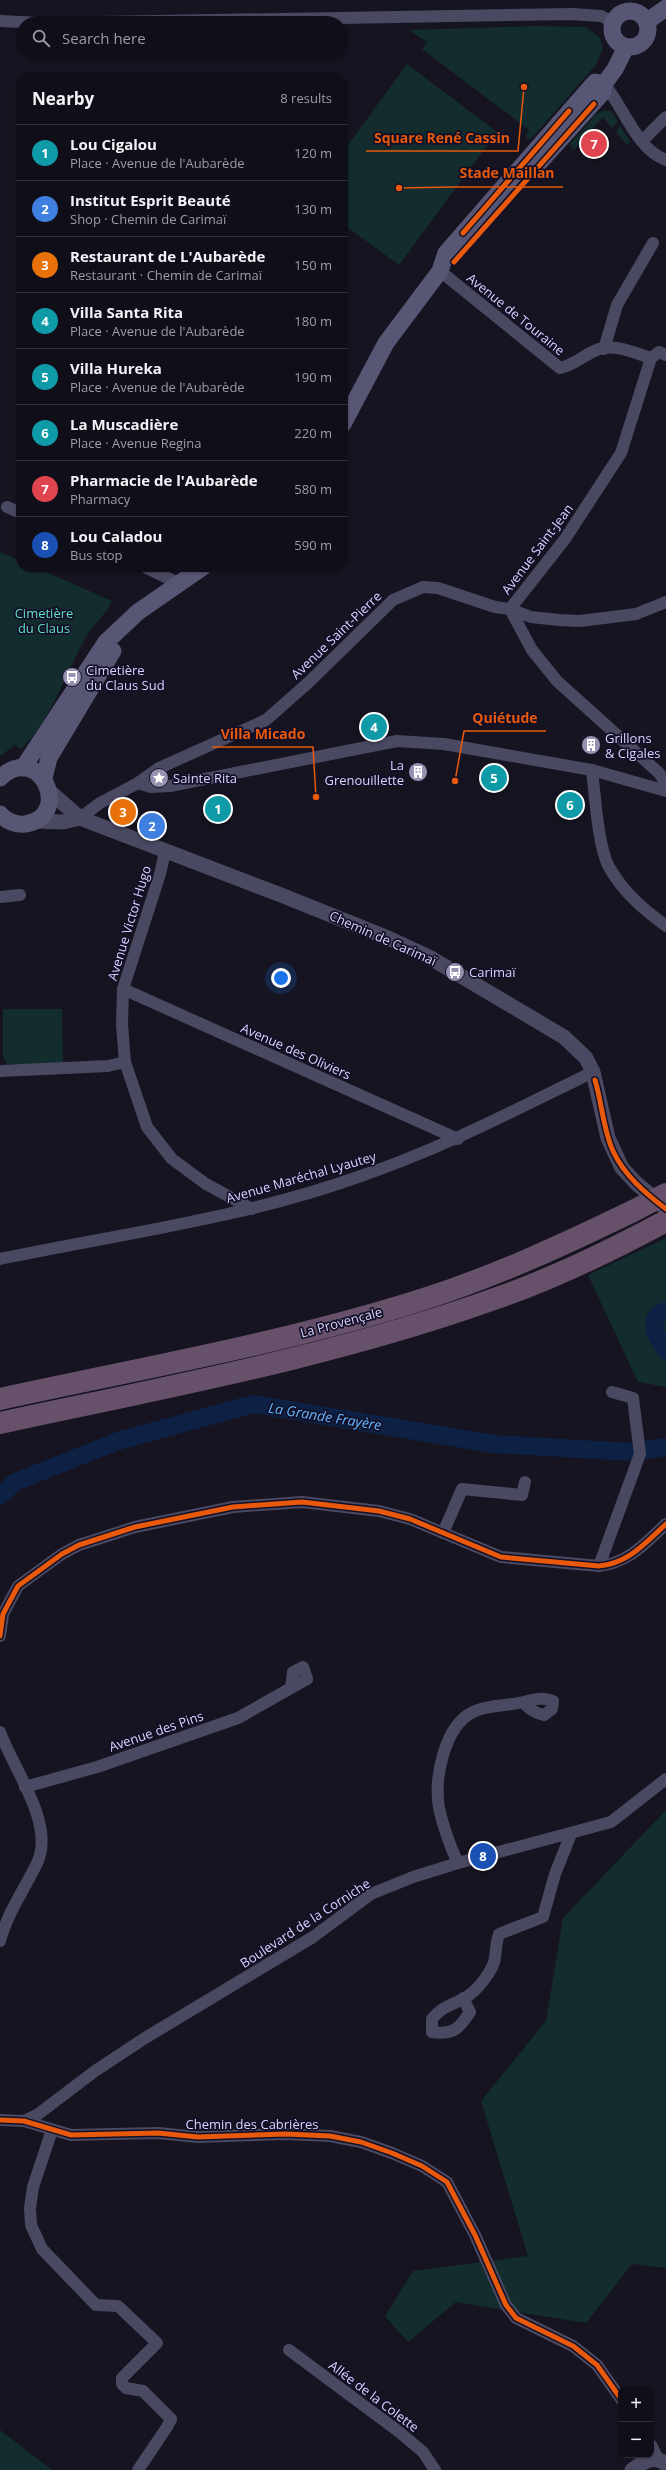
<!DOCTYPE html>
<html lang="en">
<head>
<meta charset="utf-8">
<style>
  body { margin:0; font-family:"Open Sans",sans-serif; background:#1e1d26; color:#f1f3f6 }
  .controls { position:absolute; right:12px; bottom:12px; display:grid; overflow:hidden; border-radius:8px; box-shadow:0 1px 3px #0004 }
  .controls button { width:36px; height:36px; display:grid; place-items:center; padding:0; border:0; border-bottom:1px solid #302f38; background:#100f19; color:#f1f3f6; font:20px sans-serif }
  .you { position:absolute; left:281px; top:978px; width:14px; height:14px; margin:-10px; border:3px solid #fff; border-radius:50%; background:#1a73e8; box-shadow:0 0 0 6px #1a73e833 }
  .badge { display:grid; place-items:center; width:26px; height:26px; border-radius:50%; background:#0f766e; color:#fff; font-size:13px; font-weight:700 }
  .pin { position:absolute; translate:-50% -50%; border:2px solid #fff; box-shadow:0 1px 4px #0006 }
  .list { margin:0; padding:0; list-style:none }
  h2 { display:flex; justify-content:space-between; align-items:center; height:52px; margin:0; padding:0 16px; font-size:17px }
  h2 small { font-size:13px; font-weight:400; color:#9c9ca2 }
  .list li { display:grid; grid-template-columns:26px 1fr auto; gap:12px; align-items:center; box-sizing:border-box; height:56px; padding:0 16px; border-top:1px solid #302f38 }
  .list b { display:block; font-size:15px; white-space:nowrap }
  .list p { margin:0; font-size:13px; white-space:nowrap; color:#9c9ca2 }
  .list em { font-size:13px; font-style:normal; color:#9c9ca2 }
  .icon { flex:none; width:22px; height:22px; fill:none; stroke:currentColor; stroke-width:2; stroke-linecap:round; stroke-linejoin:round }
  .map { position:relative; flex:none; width:666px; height:2470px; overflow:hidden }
  .search { position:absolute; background:#100f19; box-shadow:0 1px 3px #0004; left:16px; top:16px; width:332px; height:44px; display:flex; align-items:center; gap:10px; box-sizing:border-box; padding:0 14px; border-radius:22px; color:#9c9ca2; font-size:15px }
  .panel { position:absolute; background:#100f19; box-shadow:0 1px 3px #0004; left:16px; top:72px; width:332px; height:500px; border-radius:16px }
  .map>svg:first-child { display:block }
  .green { fill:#132c2d }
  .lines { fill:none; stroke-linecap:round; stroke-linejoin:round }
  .river { stroke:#0d2144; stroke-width:18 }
  .minor { stroke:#4a4962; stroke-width:12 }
  .tertiary { stroke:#4a4962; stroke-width:15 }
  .secondary { stroke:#575674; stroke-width:17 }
  .motorway { stroke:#67516a; stroke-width:22 }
  .motorway-bridge { stroke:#67516a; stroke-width:22 }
  .cycleway-casing { stroke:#130f26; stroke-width:8 }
  .cycleway { stroke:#e8590c; stroke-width:5 }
  .labels { text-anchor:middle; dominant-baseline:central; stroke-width:3.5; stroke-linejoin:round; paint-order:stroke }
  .street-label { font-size:13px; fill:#d9d4ff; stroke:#130f26 }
  .park-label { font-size:13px; fill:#5fe0c0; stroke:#130f26 }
  .poi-label { font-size:13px; fill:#d9d4ff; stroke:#130f26; text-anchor:start }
  .water-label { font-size:14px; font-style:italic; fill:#62b6ff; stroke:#130f26 }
  .leader { fill:none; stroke:#e8590c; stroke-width:1.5 }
  .callout-dot { fill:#e8590c; stroke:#130f26; stroke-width:1.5 }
  .callout-label { font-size:14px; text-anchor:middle; font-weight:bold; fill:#e8590c; stroke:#130f26; stroke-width:3.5; stroke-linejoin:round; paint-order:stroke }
</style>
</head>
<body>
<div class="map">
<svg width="666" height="2470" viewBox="0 0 666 2470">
  <rect width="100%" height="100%" fill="#161421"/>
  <g class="green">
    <path d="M537,26L586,27L600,38L603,48L596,65L530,140L525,136L529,130L422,49L427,42L409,30Z"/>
    <path d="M407,64L497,132L399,265L343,224V152Z"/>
    <path d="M603,111H611L618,122L612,128L603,117L574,150L570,144L596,114Z"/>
    <path d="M620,126L631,142L627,145L616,132Z"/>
    <path d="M0,552L21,561V567H35L112,601C107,613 95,623 87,635C67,670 51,721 21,749L15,745L0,756Z"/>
    <path d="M3,1009H62L63,1064H7L3,1056Z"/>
    <path d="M666,1238V1387L638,1382L588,1275Z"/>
    <path d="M666,1810V2268L632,2264L586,2323L456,2302L408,2342L385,2316L413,2271L528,2256L481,2101L546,2021L563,1918Z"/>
    <path d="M0,2430L52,2470H0Z"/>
  </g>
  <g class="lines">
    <g class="river">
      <path d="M666,1311C644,1318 658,1339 666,1351"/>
      <path d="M0,1496L15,1482L118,1441L253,1404L494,1444L631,1452L666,1447"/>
    </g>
    <g class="minor">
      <path d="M0,21L41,23L572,14L601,16L613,22"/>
      <path d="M604,84C624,107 636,149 666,160"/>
      <path d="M642,141L666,117"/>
      <path d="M440,271L560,368C576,364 585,354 599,349C616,344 635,353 651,358L659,352L666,355"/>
      <path d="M604,349L617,305L653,243"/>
      <path d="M651,358L621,453L565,539L510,609L532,650L557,681L659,773L666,783"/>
      <path d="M7,507L21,513"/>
      <path d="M145,567L178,583"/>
      <path d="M592,770C595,795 598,847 609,867C623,892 643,909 666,926"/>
      <path d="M138,783L151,787L170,786L397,741L444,744L592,770L666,791"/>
      <path d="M80,818L100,803L138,783L159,768L266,720L309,682L393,600L423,587L438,588L495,607L510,609L531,617L559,620L580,621L636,614L666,602"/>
      <path d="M165,852L160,874L123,989L122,1025L125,1062L147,1127L172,1159L206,1184L252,1209"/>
      <path d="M0,897L20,895"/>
      <path d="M123,989L458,1139"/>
      <path d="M0,1071L108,1066L125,1062"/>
      <path d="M0,1259C120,1234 243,1218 358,1177C441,1149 515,1110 593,1072"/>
      <path d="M443,1533L462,1489L522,1495L525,1482"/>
      <path d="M599,1566L640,1454L633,1398L612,1392"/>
      <path d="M0,1636L3,1614L18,1586L62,1554L79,1545L135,1527L233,1507L302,1502L379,1511L410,1519L501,1557L599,1566C629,1563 645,1543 666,1524"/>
      <path d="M0,1732C13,1768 54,1822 38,1861C25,1889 8,1911 0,1941"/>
      <path d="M25,1787L97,1767L238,1718L307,1679L303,1667L293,1672L291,1688"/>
      <path d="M458,1863C450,1846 443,1826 439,1808C434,1779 444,1726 473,1712C485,1706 498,1706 512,1704C527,1703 538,1695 553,1701L552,1709L544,1715C535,1713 530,1710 524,1703"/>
      <path d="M463,1998L470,2012C459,2029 453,2035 432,2032V2019C443,2005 454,2005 468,1996C478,1989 493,1971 495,1958C496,1949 496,1943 499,1934L543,1917L555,1874L571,1834"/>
      <path d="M0,2120L24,2121L71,2135L158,2133L198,2137L286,2134L330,2136L361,2142L392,2153L422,2166L447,2182L475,2235L506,2305L516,2318L573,2346L597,2365L621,2399"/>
      <path d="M24,2121L37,2115L95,2071L145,2038L313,1937L371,1894L413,1877L458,1863L611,1822L666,1779"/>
      <path d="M52,2130L33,2187L30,2208L31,2225L42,2249L96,2305L118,2306L157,2343L122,2378V2384L126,2388L143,2391L171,2419L167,2427L138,2470"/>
      <path d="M289,2350L398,2431L423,2452L435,2470"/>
      <path d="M651,2445L658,2459"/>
    </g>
    <g class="tertiary">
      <path d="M49,791L80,818L281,895L388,938L429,957L564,1037L586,1058L593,1072L608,1138L622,1168L635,1182L666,1209"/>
      <path d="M35,821L63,822L80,818"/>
      <path d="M632,2470C643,2462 654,2454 666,2464"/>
    </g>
    <g class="secondary">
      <circle cx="630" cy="29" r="18"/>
      <path d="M646,22L666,8"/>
      <path d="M538,164L603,92L604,84L615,69L626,47"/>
      <path d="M343,424L386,343L440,271L446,253L595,82L604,84"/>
      <path d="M23,768L106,642L138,612L203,567"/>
      <path d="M0,778C40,740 74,817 25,824C16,825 6,821 0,814"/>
      <path d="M44,778L49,758L113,651"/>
    </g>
    <g class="motorway">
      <path d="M0,1399C142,1368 286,1343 424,1299C496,1276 565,1244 633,1211"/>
      <path d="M0,1423C167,1387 336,1356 497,1298C555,1278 612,1250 666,1221"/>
    </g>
    <path class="motorway-bridge" d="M633,1211L666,1194"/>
    <defs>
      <g id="cycleway">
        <path d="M463,233L569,111"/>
        <path d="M454,262L594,104"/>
        <path d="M595,1080C602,1103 603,1129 613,1151C624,1175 645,1193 666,1209"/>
        <path d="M0,1636L3,1614L18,1586L62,1554L79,1545L135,1527L233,1507L302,1502L379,1511L410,1519L501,1557L599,1566C629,1563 645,1543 666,1524"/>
        <path d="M0,2120L24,2121L71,2135L158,2133L198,2137L286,2134L330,2136L361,2142L392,2153L422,2166L447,2182L475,2235L506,2305L516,2318L573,2346L597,2365L621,2399"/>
      </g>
    </defs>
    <use href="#cycleway" class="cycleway-casing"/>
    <use href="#cycleway" class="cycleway"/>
  </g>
  <defs>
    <symbol id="bus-disc" viewBox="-11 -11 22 22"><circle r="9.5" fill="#9591b1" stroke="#130f26"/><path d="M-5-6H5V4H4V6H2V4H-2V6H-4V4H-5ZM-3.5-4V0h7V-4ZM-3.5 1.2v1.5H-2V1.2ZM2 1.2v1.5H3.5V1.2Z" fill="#fff"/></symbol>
    <symbol id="building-disc" viewBox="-11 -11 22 22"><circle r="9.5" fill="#9591b1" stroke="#130f26"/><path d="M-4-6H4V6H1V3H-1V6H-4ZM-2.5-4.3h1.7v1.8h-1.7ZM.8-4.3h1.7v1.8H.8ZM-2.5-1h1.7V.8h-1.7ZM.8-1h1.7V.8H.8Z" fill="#fff"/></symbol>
    <symbol id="sight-disc" viewBox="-11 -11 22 22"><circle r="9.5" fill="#9591b1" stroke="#130f26"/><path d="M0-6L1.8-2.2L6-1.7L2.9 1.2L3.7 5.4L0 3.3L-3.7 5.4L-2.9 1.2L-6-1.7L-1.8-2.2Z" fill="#fff"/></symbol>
  </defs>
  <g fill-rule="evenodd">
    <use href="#bus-disc" x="61" y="666" width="22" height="22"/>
    <use href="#building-disc" x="580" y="734" width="22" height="22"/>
    <use href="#building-disc" x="407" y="761" width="22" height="22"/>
    <use href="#sight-disc" x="148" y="767" width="22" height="22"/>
    <use href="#bus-disc" x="444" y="961" width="22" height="22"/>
  </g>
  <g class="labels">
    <g class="street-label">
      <text transform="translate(516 314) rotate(39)">Avenue de Touraine</text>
      <text transform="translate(537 549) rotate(-53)">Avenue Saint-Jean</text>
      <text transform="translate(336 635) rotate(-44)">Avenue Saint-Pierre</text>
      <text transform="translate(129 923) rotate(-73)">Avenue Victor Hugo</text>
      <text transform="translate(383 938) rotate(24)">Chemin de Carimaï</text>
      <text transform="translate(296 1051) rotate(24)">Avenue des Oliviers</text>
      <text transform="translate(301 1177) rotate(-16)">Avenue Maréchal Lyautey</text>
      <text transform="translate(341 1322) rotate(-15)">La Provençale</text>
      <text transform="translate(156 1731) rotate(-19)">Avenue des Pins</text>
      <text transform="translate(305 1923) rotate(-33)">Boulevard de la Corniche</text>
      <text x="252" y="2124">Chemin des Cabrières</text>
      <text transform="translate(374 2396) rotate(37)">Allée de la Colette</text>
    </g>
    <g class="park-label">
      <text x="44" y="613">Cimetière<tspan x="44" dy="15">du Claus</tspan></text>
    </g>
    <g class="poi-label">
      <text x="86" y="670">Cimetière<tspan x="86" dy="15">du Claus Sud</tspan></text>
      <text x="605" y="738">Grillons<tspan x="605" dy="15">&amp; Cigales</tspan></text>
      <text x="404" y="765" text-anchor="end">La<tspan x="404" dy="15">Grenouillette</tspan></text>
      <text x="173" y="778">Sainte Rita</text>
      <text x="469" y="972">Carimaï</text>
    </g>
    <g class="water-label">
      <text transform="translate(325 1416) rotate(9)">La Grande Frayère</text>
    </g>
  </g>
  <path class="leader" d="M524 87L518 151H366M399 188L452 187H563M455 781L464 731H546M316 797L313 747H212"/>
  <g class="callout-dot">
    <circle cx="524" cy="87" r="4"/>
    <circle cx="399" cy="188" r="4"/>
    <circle cx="455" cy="781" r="4"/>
    <circle cx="316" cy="797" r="4"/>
  </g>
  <g class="callout-label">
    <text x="442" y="143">Square René Cassin</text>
    <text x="507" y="178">Stade Maillan</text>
    <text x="505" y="723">Quiétude</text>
    <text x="263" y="739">Villa Micado</text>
  </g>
</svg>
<div class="controls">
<button>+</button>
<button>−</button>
</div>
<div class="you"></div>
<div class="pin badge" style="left:218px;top:809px;background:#0f9aa8">1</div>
<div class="pin badge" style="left:152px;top:826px;background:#3f7fe0">2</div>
<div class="pin badge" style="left:123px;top:812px;background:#e8710a">3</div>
<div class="pin badge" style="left:374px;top:727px;background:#0f9aa8">4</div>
<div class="pin badge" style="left:494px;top:778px;background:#0f9aa8">5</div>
<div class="pin badge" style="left:570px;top:805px;background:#0f9aa8">6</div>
<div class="pin badge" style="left:594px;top:144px;background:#e0444e">7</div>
<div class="pin badge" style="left:483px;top:1856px;background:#1a4fb4">8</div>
<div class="search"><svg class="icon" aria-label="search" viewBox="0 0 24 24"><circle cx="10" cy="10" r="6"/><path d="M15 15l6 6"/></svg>Search here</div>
<section class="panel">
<h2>Nearby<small>8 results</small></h2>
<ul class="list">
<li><span class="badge" style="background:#0f9aa8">1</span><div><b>Lou Cigalou</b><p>Place · Avenue de l'Aubarède</p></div><em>120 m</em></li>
<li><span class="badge" style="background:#3f7fe0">2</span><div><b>Institut Esprit Beauté</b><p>Shop · Chemin de Carimaï</p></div><em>130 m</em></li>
<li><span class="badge" style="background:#e8710a">3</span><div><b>Restaurant de L'Aubarède</b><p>Restaurant · Chemin de Carimaï</p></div><em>150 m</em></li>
<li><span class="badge" style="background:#0f9aa8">4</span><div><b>Villa Santa Rita</b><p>Place · Avenue de l'Aubarède</p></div><em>180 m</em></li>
<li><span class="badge" style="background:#0f9aa8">5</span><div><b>Villa Hureka</b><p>Place · Avenue de l'Aubarède</p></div><em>190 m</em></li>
<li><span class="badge" style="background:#0f9aa8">6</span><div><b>La Muscadière</b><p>Place · Avenue Regina</p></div><em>220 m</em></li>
<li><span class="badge" style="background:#e0444e">7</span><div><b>Pharmacie de l'Aubarède</b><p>Pharmacy</p></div><em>580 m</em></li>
<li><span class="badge" style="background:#1a4fb4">8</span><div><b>Lou Caladou</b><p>Bus stop</p></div><em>590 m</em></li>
</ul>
</section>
</div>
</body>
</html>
